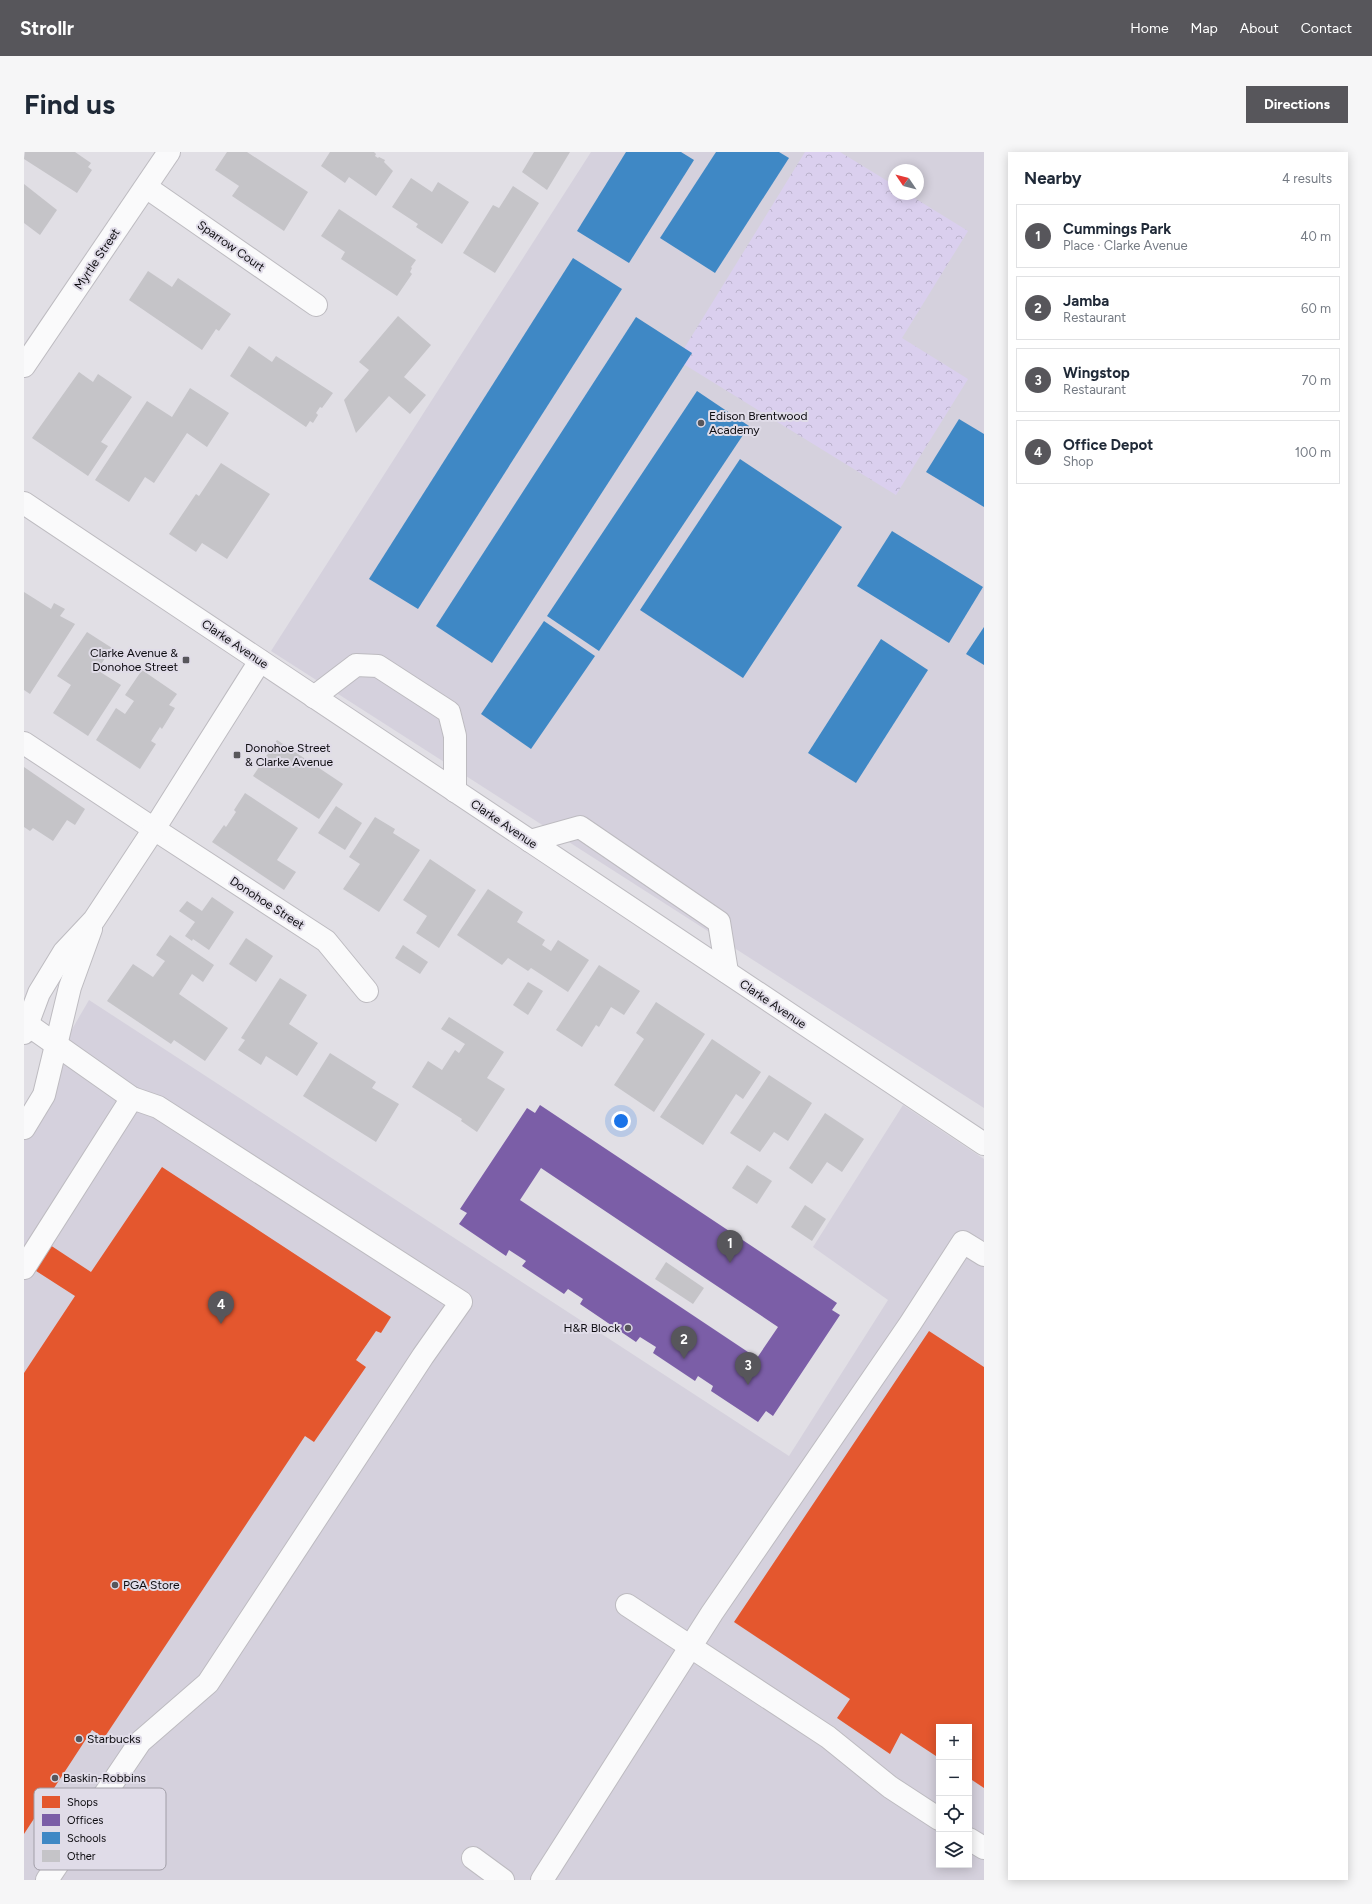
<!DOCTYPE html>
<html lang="en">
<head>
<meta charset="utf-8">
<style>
  body { margin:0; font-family:Figtree,sans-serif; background:#f6f6f7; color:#1f2937 }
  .controls { position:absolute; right:12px; bottom:12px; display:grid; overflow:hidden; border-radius:0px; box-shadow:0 2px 10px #0003 }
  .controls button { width:36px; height:36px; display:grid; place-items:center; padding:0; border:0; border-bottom:1px solid #e0e1e3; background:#fff; color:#1f2937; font:20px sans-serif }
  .compass { position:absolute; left:864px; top:12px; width:36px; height:36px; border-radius:50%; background:#fff; box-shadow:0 2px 10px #0003; rotate:305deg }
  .you { position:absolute; left:597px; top:969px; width:14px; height:14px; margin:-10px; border:3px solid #fff; border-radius:50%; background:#1a73e8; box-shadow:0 0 0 6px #1a73e833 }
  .badge { display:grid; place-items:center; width:26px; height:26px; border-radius:50%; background:#57565b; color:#fff; font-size:13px; font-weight:700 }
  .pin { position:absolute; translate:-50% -33px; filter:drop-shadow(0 1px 2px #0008) }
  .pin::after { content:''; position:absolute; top:21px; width:14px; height:12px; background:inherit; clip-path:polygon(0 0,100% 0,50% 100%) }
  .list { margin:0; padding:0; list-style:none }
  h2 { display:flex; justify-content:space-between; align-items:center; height:52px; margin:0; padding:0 16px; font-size:17px }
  h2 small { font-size:13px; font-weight:400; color:#747a83 }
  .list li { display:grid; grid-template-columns:26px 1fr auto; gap:12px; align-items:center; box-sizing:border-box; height:64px; margin:0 8px 8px; padding:0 8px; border:1px solid #e0e1e3; border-radius:0px }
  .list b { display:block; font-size:15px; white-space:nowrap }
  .list p { margin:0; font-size:13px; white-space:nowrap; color:#747a83 }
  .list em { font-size:13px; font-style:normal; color:#747a83 }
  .icon { flex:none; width:22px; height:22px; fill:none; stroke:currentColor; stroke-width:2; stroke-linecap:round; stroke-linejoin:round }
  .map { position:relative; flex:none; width:960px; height:1728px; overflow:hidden; border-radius:0px }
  header { display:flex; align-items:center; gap:24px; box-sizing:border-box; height:56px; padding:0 20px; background:#57565b; color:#fff }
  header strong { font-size:19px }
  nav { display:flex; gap:22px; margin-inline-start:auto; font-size:14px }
  .intro { display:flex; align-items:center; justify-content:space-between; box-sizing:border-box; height:96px; padding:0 24px }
  h1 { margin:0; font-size:28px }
  .button { padding:10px 18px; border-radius:0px; background:#57565b; color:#fff; font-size:14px; font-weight:700 }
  main { display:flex; gap:24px; padding:0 24px }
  aside { flex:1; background:#fff; border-radius:0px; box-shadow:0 2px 10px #0003 }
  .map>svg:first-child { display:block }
  .built { fill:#d5d1dd; fill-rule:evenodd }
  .park { fill:url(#park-crowns) }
  .shops { fill:#e4572e }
  .offices { fill:#7b5ea7; fill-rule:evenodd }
  .schools { fill:#3f88c5 }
  .building { fill:#c5c4c8 }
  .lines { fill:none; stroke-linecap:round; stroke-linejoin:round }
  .minor-casing { stroke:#bdbbc0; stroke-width:24 }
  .minor { stroke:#fafafb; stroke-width:22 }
  .poi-dot { fill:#57565b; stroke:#e0dce8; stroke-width:1.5 }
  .labels { text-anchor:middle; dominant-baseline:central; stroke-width:4; stroke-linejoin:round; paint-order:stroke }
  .street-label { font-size:12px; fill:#0d0c10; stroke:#e0dce8 }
  .poi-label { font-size:12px; fill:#0d0c10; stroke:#e0dce8; text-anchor:start }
  .key { fill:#e0dce8; stroke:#a19ea7; stroke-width:1 }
  .key-label { font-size:11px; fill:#0d0c10 }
</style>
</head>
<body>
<header>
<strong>Strollr</strong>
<nav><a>Home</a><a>Map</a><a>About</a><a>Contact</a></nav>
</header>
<div class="intro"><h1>Find us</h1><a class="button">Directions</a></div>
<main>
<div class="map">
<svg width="960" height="1728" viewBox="0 0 960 1728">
  <defs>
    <pattern id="park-crowns" width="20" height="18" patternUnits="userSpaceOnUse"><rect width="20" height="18" fill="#dacfee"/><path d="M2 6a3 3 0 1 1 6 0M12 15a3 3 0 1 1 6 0" fill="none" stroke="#bab1cb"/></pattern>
  </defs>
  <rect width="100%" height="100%" fill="#e1dfe5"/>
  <g class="built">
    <path d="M567,0H960V956L247,499ZM870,18H894V42H870Z"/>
    <path d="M65,848L765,1304L864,1148L789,1095L879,953L960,1007V1728H0V960ZM915,1575H945V1713H915Z"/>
  </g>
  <path class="park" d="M781,0H816L870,33V42H884L944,79L878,186L944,227L872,343L653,208Z"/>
  <g class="shops">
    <path d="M138,1015L367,1165L357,1181L352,1179L332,1208L342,1215L290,1290L281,1284L80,1586L68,1578L0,1682V1221L51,1144L9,1117L26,1093L67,1120Z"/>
    <path d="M905,1179L960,1215V1636L945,1626V1575H915V1606L877,1581L866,1602L813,1566L826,1547L710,1470Z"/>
  </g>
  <path class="offices" d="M516,953L813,1151L808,1158L816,1163L749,1264L742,1259L734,1270L687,1239L689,1234L674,1224L671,1229L629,1201L632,1195L616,1185L612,1190L556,1152L559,1147L544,1137L540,1142L498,1114L502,1109L485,1098L482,1104L435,1072L443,1061L436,1057L503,956L511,961ZM517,1016L754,1175L733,1206L496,1048Z"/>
  <g class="schools">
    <path d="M602,0H657L670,8L605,111L553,79Z"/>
    <path d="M692,0H755L765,6L691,121L636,86Z"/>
    <path d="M549,106L598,137L394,457L345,427Z"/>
    <path d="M612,165L668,201L468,511L412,474Z"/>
    <path d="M673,239L725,274L575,499L523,464Z"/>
    <path d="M935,267L960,282V355L902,320Z"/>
    <path d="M716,307L818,375L719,526L616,458Z"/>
    <path d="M868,379L959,435L925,491L833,434Z"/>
    <path d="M520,469L571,504L507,597L457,562Z"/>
    <path d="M960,475V513L942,502Z"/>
    <path d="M857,487L904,518L832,631L784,601Z"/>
  </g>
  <g class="building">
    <path d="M1,0H51L67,11L64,15L68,18L53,41L0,7Z"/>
    <path d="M203,0H223L284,40L260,79L208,44L215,34L191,18Z"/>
    <path d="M306,0H350L352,2L351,4L354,6L355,5L361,8L360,10L369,19L352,44L325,25L321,31L297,14Z"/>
    <path d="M510,0H546L523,38L498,20Z"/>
    <path d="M387,26L408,40L414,30L445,50L418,92L392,75L394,72L368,55Z"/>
    <path d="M0,32L33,58L16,83L0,71Z"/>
    <path d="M489,34L515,51L471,121L439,101L469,53L475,56Z"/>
    <path d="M315,57L392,108L387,115L388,116L386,120L388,122L373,144L317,107L321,100L297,84Z"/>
    <path d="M124,119L148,135L154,126L207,162L195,179L192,177L178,198L105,148Z"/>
    <path d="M374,164L407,193L380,225L402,243L386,262L365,244L332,281L320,248L345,218L335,210Z"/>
    <path d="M225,194L248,210L252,204L309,241L298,256L296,255L292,261L294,263L289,271L286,269L282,275L206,224Z"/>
    <path d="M55,220L69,230L74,222L108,245L77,290L84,294L64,324L8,286Z"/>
    <path d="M166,236L205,261L183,295L163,281L130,331L121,325L105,350L71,328L123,249L148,265Z"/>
    <path d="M197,311L246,342L203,407L178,391L172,400L145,382L172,342L175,344Z"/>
    <path d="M0,440L27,457L30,451L41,457L36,464L51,472L6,542L0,538Z"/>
    <path d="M63,480L88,496L73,518L97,533L64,584L29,561L47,533L33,524Z"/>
    <path d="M118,518L153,542L145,553L151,556L138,577L136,575L127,589L132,592L116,617L72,588L92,556L101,562L110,549L101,543Z"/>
    <path d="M253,588L319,632L295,667L229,624Z"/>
    <path d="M0,615L61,657L51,673L43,668L29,689L9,676L6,679L0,675Z"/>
    <path d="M221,641L274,676L253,708L272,720L260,738L188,690L200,673L202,675L212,660L210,658Z"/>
    <path d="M312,654L338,671L321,698L294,681Z"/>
    <path d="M351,665L371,677L369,681L396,698L355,760L319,737L336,712L325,705Z"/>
    <path d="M406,707L452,738L415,796L392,781L403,764L379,748Z"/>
    <path d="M464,737L499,760L493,770L521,788L518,793L527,799L534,788L565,808L544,840L507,816L504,819L484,806L478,813L433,783Z"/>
    <path d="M188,745L210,760L185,798L169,787L168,789L161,784L171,770L155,759L163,749L178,759Z"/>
    <path d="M146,783L190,813L179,830L168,822L155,842L204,876L181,909L150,888L147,892L83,849L109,812L129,825L141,809L132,803Z"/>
    <path d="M222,786L249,804L232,830L205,812Z"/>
    <path d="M379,793L404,810L396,822L371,806Z"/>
    <path d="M575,813L616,839L600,863L587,855L575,875L572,873L558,895L532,878Z"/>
    <path d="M256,826L283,843L265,872L294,891L273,924L242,904L237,913L214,898L221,888L217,886Z"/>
    <path d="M504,830L519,839L504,863L489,853Z"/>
    <path d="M632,850L681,882L630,960L590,933L620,887L612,881Z"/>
    <path d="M425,865L480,900L463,926L481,937L453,980L437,969L438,967L388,935L404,909L418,918L431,898L435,901L441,892L417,877Z"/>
    <path d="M688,887L737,920L719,947L712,942L679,993L636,965Z"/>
    <path d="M306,901L352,930L348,936L375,952L352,990L279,944Z"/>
    <path d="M745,923L788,951L764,989L750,980L736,1000L706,981Z"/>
    <path d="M801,961L840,987L818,1020L803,1010L788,1032L765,1016Z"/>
    <path d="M723,1013L748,1029L733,1052L708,1036Z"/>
    <path d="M781,1053L802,1067L788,1089L767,1075Z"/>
    <path d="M642,1110L680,1136L669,1152L631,1127Z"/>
  </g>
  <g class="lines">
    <defs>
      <g id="minor">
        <path d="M122,35L292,153"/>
        <path d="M0,214L145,0"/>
        <path d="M0,351L960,992"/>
        <path d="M290,545L332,513L354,514L425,560L431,584V639"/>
        <path d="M0,591L130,677L302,789L343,839"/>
        <path d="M506,689L556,675L695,770L703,820"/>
        <path d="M0,870L108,946L134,955L437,1150L399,1204L184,1531L116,1590L23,1728"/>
        <path d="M0,881L15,841L40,800L70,768L130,677L236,509"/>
        <path d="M0,976L20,943L46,835L67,777"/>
        <path d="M0,1116L108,946"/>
        <path d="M603,1453L804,1585L866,1635L915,1667"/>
        <path d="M945,1687L960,1696"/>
        <path d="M449,1706L479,1728"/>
        <path d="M518,1728L688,1461L886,1172L939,1090L960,1103"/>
      </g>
    </defs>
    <use href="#minor" class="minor-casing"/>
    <use href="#minor" class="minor"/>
  </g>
  <g class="poi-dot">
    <circle cx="677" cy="271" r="4"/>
    <rect x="158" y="504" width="8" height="8" rx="2"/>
    <rect x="209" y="599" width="8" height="8" rx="2"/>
    <circle cx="604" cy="1176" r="4"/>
    <circle cx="91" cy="1433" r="4"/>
    <circle cx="55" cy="1587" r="4"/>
    <circle cx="31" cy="1626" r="4"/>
  </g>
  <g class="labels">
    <g class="street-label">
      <text transform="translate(207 94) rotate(35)">Sparrow Court</text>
      <text transform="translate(73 107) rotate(-56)">Myrtle Street</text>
      <text transform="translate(211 492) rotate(34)">Clarke Avenue</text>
      <text transform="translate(480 672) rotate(34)">Clarke Avenue</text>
      <text transform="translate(243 751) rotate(33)">Donohoe Street</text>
      <text transform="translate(749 852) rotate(34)">Clarke Avenue</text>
    </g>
    <g class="poi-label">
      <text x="685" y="264">Edison Brentwood<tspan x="685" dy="14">Academy</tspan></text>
      <text x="154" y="501" text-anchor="end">Clarke Avenue &amp;<tspan x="154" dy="14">Donohoe Street</tspan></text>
      <text x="221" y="596">Donohoe Street<tspan x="221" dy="14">&amp; Clarke Avenue</tspan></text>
      <text x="596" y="1176" text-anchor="end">H&amp;R Block</text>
      <text x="99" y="1433">PGA Store</text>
      <text x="63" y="1587">Starbucks</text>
      <text x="39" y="1626">Baskin-Robbins</text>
    </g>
  </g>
  <rect x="10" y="1636" width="132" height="82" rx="6" class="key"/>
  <rect x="18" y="1644" width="18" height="12" fill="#e4572e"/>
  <rect x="18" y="1662" width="18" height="12" fill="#7b5ea7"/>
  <rect x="18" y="1680" width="18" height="12" fill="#3f88c5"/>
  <rect x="18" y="1698" width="18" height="12" fill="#c5c4c8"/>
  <g class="key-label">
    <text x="43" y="1654">Shops</text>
    <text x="43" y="1672">Offices</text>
    <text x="43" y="1690">Schools</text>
    <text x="43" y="1708">Other</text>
  </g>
</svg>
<div class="controls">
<button>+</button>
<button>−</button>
<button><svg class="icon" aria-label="locate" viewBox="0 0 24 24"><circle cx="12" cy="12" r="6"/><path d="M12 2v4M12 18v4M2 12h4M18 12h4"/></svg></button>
<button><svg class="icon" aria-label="layers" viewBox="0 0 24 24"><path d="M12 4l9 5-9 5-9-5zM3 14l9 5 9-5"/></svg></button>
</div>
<svg class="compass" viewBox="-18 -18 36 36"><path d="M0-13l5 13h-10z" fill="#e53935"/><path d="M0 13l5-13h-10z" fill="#747a83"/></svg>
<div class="you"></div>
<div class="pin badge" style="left:706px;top:1111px">1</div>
<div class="pin badge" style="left:660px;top:1207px">2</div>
<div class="pin badge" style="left:724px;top:1233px">3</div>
<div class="pin badge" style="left:197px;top:1172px">4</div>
</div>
<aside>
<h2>Nearby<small>4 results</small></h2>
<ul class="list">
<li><span class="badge">1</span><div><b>Cummings Park</b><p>Place · Clarke Avenue</p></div><em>40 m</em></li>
<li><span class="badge">2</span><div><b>Jamba</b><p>Restaurant</p></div><em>60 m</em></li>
<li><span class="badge">3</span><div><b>Wingstop</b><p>Restaurant</p></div><em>70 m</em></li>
<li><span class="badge">4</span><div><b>Office Depot</b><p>Shop</p></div><em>100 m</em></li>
</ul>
</aside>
</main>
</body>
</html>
